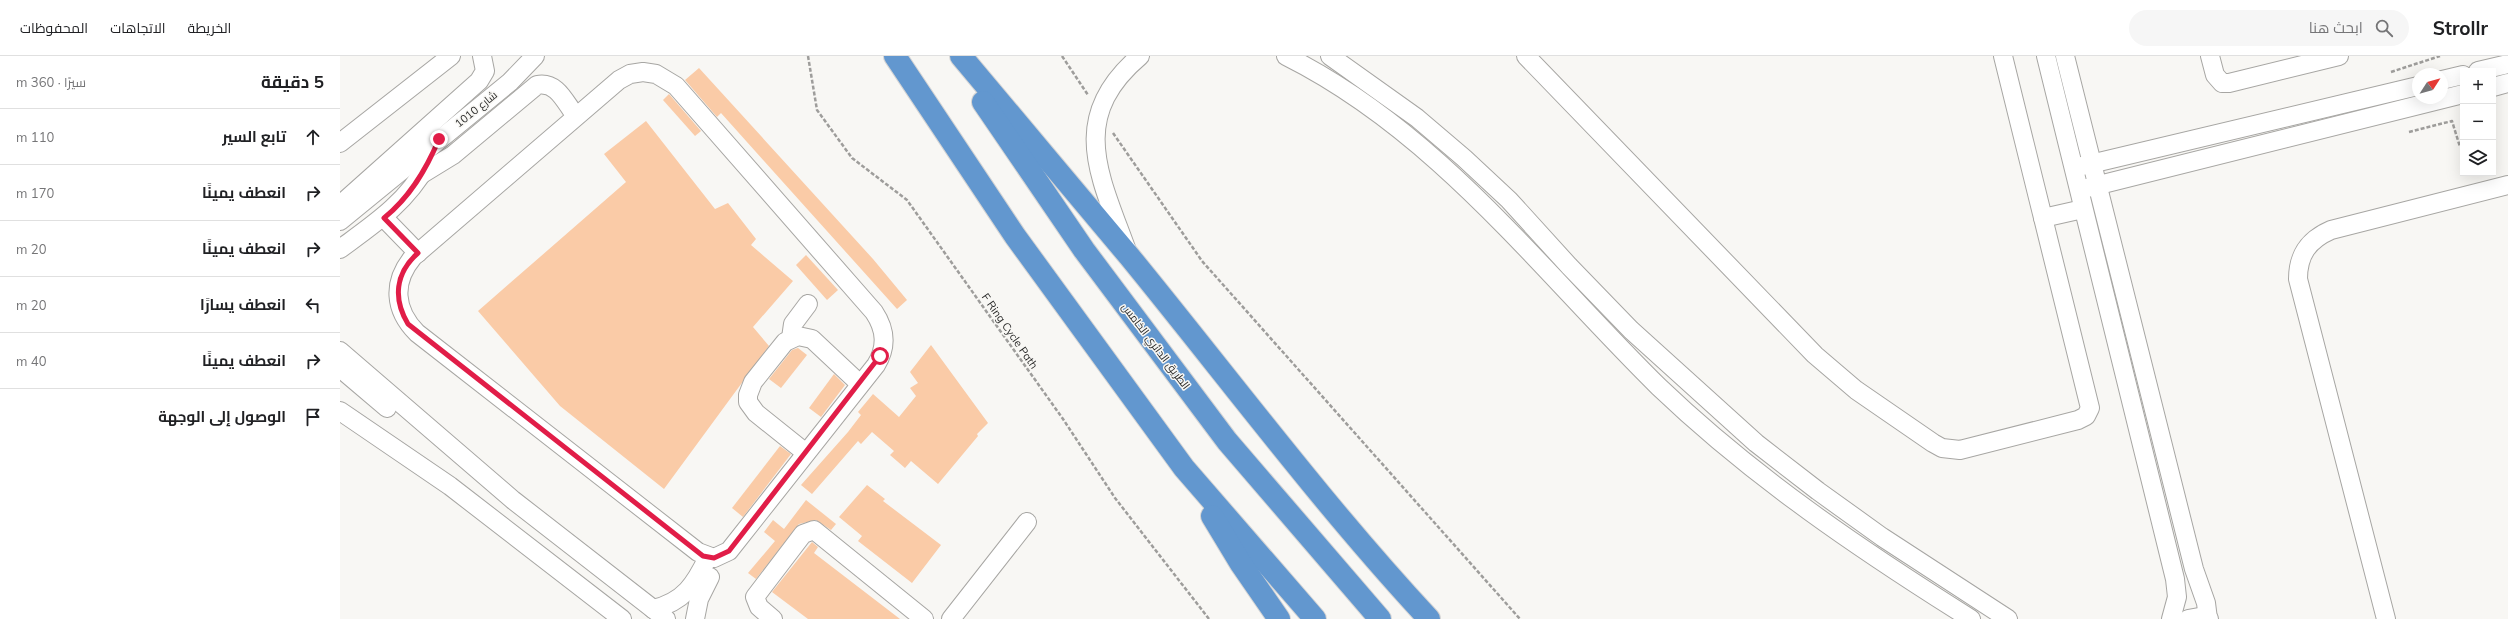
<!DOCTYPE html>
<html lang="ar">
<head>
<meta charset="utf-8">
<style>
  body { margin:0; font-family:Mulish,Cairo,sans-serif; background:#f6f6f6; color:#202124; direction:rtl }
  .controls { position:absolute; right:12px; top:12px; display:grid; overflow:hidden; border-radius:0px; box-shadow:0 4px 16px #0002 }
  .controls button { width:36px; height:36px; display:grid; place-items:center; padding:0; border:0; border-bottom:1px solid #e0e0e0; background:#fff; color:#202124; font:20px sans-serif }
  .compass { position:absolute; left:2072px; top:12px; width:36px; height:36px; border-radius:50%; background:#fff; box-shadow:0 4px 16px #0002; rotate:54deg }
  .stop { position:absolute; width:12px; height:12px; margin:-9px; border:3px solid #e11d48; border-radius:50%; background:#fff }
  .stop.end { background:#e11d48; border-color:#fff; box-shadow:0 1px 4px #0008 }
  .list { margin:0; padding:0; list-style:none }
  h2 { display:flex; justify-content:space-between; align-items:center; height:52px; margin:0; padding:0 16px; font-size:17px }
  h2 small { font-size:13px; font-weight:400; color:#757577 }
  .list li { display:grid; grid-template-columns:26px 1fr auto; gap:12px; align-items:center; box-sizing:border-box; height:56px; padding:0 16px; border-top:1px solid #e0e0e0 }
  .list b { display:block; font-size:15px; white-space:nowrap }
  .list em { font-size:13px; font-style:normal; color:#757577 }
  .icon { flex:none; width:22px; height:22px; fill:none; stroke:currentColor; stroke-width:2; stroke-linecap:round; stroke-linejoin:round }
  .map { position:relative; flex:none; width:2168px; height:563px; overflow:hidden; direction:ltr }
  header { display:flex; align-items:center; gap:24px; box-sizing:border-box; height:56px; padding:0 20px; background:#fff; border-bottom:1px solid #e0e0e0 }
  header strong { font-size:19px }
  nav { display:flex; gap:22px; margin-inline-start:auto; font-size:14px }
  .search { width:280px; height:36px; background:#f6f6f6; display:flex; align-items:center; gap:10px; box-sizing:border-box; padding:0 14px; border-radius:22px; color:#757577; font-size:15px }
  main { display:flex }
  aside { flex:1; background:#fff }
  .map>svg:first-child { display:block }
  .building { fill:#facba7 }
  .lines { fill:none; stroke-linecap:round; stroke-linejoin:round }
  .minor-casing { stroke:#a7a6a3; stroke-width:20 }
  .highway-casing { stroke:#d4d4d4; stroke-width:24 }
  .path { stroke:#9e9d9b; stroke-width:2.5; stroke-dasharray:4 2; stroke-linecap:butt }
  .minor { stroke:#fff; stroke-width:18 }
  .highway { stroke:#6297cf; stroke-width:22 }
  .route { stroke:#e11d48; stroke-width:5 }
  .labels { text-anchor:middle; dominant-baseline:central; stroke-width:3; stroke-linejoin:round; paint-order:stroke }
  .street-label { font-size:11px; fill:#292928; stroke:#f8f7f4 }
</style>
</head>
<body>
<header>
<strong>Strollr</strong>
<div class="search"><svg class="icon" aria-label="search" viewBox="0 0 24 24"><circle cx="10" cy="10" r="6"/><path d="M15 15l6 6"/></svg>ابحث هنا</div>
<nav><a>الخريطة</a><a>الاتجاهات</a><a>المحفوظات</a></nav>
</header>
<main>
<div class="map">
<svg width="2168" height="563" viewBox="0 0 2168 563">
  <rect width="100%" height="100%" fill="#f8f7f4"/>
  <g class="building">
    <path d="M359,12L533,203L567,244L557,253L381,57L377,61L345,24Z"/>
    <path d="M329,38L361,75L355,80L323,44Z"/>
    <path d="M306,65L375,153L388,147L416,183L411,189L453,225L413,271L429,290L324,433L220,350L138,255L286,126L264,98Z"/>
    <path d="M466,199L498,234L487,244L456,209Z"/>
    <path d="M591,289L648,367L637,378L638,380L598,428L571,405L565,412L550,399L554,395L532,376L521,388L518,385L472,438L461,429L508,376L521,359L518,356L533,338L559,361L576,340L570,332L578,327L570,316Z"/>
    <path d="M458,292L467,299L441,332L429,323L452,294Z"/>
    <path d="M494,318L505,329L481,361L469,352Z"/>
    <path d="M440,390L451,398L403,461L392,452Z"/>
    <path d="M527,429L545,443L543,445L601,489L572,527L518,485L522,480L499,461Z"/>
    <path d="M466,444L496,468L491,474L476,464L459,468L416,523L408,517L435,485L424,476L433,464L444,473Z"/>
    <path d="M472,486L478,491L474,497L560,563H468L432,536Z"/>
  </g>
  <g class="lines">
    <defs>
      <g id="minor">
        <path d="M946,0C1098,76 1200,214 1319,331C1413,421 1521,494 1631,563"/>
        <path d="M990,0L1077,62L1124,102L1169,144L1229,210L1291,274L1416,387L1478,435L1542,481L1668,563"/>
        <path d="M1186,0L1475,299L1516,334L1593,387L1602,392L1620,394L1738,364L1746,360L1750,352L1663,0"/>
        <path d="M1706,0L1835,523L1837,541L1831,563"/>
        <path d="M1725,0L1854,513L1866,547L1868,563"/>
        <path d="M1870,0L1875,19L1882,27H1889L1999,0"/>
        <path d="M2138,15L2168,8"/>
        <path d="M303,16L316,18L336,30L534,256C546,274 547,291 536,309L389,495L374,502L358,496L77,277C54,254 52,226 73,201L279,24L290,18Z"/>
        <path d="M2102,24L2123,19"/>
        <path d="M2153,31L2168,27"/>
        <path d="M0,87L111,0"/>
        <path d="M1742,110L2078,30"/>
        <path d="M82,118L113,99L197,29C217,25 225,46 235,59"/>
        <path d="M1747,132L2123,38"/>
        <path d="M0,149L139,25L145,15L142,0"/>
        <path d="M44,162L78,197"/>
        <path d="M1703,162L1743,153"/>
        <path d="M0,165L170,26L195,0"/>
        <path d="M786,192C759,118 728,61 800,0"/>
        <path d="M0,193C34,168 66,147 87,109"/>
        <path d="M451,282L453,268L468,248"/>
        <path d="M0,295L173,444L326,563"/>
        <path d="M0,312L47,352"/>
        <path d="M0,355L110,430L282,563"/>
        <path d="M466,397L416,357L408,346V339L413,326L445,286L458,280L472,283L520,328"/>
        <path d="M313,553C344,546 355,528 368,501"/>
        <path d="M355,563L359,543L370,521"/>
        <path d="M433,563L419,551L415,541L463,478L474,474L584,563"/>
        <path d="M611,563L687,466"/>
        <path d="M1848,563L1859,561L1869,563"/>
        <path d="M2046,563L1958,223C1958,199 1968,184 1991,174L2168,129"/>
      </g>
      <g id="highway">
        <path d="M555,0L675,180L844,412L975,563"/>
        <path d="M621,0C677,67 733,133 789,200C888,321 982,448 1089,563"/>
        <path d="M643,46L744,194L887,385L1040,563"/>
        <path d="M872,460L901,508L939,563"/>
      </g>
    </defs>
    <use href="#minor" class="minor-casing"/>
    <use href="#highway" class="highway-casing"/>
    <g class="path">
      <path d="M468,0L477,54L512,102L567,144L723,363L775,442L869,563"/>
      <path d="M722,0L748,39"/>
      <path d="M2051,16L2100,0"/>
      <path d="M2069,76L2112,65L2120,91"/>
      <path d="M773,77L862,205L1180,563"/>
    </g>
    <use href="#minor" class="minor"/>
    <use href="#highway" class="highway"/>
  </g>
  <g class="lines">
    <path class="route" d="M99,83C86,114 70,141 44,162L78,197C55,217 53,243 68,268L363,500L374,502L389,495L540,300"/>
  </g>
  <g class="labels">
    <g class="street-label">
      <text transform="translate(136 53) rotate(-39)">شارع 1010</text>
      <text transform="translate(670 275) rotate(55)">F Ring Cycle Path</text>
      <text transform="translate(816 290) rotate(53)">الطريق الدائري الخامس</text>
    </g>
  </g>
</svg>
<div class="controls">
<button>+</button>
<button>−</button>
<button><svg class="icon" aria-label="layers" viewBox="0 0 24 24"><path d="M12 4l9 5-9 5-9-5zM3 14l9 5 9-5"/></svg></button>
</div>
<svg class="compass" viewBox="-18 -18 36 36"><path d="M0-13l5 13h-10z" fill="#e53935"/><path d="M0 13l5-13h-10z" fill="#757577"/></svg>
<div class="stop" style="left:540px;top:300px"></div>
<div class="stop end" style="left:99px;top:83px"></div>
</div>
<aside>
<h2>5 دقيقة<small>سيرًا · 360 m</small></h2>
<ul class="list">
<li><svg class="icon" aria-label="ahead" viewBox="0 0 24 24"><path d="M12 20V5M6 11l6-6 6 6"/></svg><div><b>تابع السير</b></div><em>110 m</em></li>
<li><svg class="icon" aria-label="right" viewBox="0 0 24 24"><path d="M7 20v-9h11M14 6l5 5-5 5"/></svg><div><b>انعطف يمينًا</b></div><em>170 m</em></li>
<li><svg class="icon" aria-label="right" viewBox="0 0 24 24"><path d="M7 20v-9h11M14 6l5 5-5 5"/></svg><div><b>انعطف يمينًا</b></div><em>20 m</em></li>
<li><svg class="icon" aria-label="left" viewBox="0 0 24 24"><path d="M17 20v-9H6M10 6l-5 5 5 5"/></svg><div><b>انعطف يسارًا</b></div><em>20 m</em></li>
<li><svg class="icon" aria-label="right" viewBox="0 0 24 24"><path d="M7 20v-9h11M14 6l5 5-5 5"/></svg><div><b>انعطف يمينًا</b></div><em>40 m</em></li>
<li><svg class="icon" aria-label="arrive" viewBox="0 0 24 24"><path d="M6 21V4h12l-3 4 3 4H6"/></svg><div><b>الوصول إلى الوجهة</b></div></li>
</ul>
</aside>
</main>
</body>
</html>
